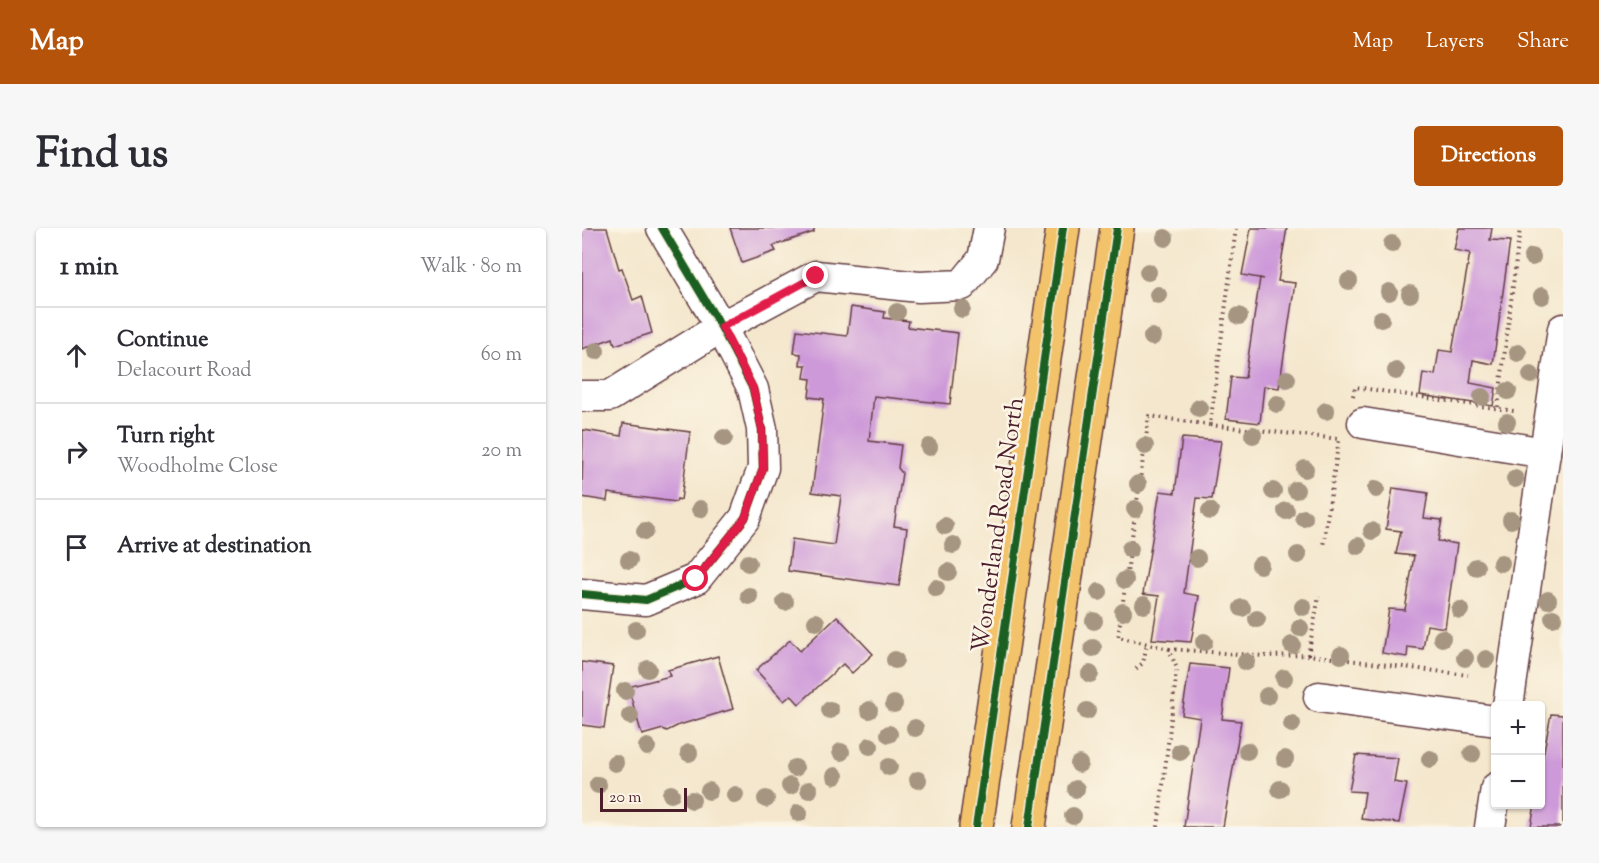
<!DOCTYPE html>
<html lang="en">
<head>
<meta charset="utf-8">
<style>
  body { margin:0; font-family:"Sorts Mill Goudy",serif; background:#f7f7f7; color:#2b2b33 }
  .controls { position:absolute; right:18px; bottom:18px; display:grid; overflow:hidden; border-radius:6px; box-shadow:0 2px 4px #0004 }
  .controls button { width:54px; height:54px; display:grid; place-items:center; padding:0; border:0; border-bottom:2px solid #e1e1e2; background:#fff; color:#2b2b33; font:30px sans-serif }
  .scale { position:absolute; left:18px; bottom:15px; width:87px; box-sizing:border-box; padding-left:6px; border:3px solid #4a1f2b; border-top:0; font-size:16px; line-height:21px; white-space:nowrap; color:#4a1f2b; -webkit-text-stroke:4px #fcf5e5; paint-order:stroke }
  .stop { position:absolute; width:18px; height:18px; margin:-14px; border:4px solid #e11d48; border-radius:50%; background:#fff }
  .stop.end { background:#e11d48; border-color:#fff; box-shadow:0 2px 6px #0008 }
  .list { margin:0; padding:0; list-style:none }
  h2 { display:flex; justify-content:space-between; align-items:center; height:78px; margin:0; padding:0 24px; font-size:26px }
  h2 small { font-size:20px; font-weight:400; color:#7c7c81 }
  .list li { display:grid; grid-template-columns:39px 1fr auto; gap:18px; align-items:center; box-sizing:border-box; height:96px; padding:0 24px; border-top:2px solid #e1e1e2 }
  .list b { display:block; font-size:22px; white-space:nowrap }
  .list p { margin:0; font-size:20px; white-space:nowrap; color:#7c7c81 }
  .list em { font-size:20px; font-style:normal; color:#7c7c81 }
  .icon { flex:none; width:33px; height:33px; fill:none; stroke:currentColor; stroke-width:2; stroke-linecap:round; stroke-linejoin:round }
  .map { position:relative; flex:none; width:981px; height:599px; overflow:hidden; border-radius:6px }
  header { display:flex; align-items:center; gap:36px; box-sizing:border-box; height:84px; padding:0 30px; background:#b45309; color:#fff }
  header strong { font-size:28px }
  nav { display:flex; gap:33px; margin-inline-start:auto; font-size:21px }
  .intro { display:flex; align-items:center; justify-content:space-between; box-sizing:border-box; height:144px; padding:0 36px }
  h1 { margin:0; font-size:42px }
  .button { padding:15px 27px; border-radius:6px; background:#b45309; color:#fff; font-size:21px; font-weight:700 }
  main { display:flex; gap:36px; padding:0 36px }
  aside { flex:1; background:#fff; border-radius:6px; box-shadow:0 2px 4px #0004 }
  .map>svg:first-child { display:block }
  .building { fill:#cd99d9 }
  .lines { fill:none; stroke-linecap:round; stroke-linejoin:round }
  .minor-casing { stroke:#643d43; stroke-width:33 }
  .major-casing { stroke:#643d43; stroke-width:36 }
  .path { stroke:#643d43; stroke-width:4; stroke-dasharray:1.5 4.5; stroke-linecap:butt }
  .minor { stroke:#fff; stroke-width:30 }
  .major { stroke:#f2c36a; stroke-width:33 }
  .cycleway-casing { stroke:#fcf5e5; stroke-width:11 }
  .cycleway { stroke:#1b5e20; stroke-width:8 }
  .tree { fill:#a69681 }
  .route { stroke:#e11d48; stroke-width:8 }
  .labels { text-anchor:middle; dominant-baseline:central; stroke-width:5; stroke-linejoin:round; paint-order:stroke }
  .street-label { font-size:24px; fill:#4a1f2b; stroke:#fcf5e5 }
</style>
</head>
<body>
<header>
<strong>Map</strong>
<nav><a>Map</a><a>Layers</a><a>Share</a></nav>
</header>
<div class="intro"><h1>Find us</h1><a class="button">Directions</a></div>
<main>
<aside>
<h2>1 min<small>Walk · 80 m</small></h2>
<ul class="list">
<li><svg class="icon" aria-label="ahead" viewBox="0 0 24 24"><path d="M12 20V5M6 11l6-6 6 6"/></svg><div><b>Continue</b><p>Delacourt Road</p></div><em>60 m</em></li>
<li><svg class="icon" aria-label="right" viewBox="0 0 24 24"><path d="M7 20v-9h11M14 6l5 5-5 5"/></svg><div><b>Turn right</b><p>Woodholme Close</p></div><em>20 m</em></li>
<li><svg class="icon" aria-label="arrive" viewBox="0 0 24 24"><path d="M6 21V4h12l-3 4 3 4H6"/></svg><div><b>Arrive at destination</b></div></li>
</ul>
</aside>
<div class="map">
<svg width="981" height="599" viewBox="0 0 981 599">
  <rect width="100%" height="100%" fill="#fcf5e5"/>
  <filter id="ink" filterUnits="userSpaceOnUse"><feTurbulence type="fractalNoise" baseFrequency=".0167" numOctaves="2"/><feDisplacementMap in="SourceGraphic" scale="12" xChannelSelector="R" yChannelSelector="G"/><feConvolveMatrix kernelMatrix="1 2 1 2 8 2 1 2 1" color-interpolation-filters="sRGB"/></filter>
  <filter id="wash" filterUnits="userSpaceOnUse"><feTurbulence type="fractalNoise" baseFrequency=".008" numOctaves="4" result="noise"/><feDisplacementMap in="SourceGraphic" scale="24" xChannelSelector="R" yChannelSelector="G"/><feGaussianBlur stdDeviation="1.35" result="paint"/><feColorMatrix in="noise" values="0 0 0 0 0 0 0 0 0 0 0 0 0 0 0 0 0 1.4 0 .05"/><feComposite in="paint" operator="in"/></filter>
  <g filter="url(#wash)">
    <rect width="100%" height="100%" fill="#f4e7cd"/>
    <g id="blocks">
      <g class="building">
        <path d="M0,0H25L37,41L40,40L51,72L60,68L70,105L33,117L31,110L0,121Z"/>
        <path d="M148,0H232V4L191,18L194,23L160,35Z"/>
        <path d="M669,0H705L696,53L713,55L697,160L682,158L678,195L644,191L649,149L663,150L678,50L682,51L660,47Z"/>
        <path d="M877,0H910L908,12L928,13L911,136L891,132L888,155L914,160L911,178L838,167L841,145L853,147L857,122L870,124L888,25L872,22Z"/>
        <path d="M269,79L303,84L302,90L327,93L326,99L376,105L368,176L292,168L287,213L319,217L316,240L320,245L312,298L325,300L317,358L206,343L210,311L252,317L259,268L230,264L242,171L227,169L229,151L222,150L224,137H218L219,126L212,125L215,102L265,108Z"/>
        <path d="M41,195L108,204L99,272L95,271L94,274L26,265L25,273L0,269L1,202L39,208Z"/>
        <path d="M600,210L639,213L630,271L615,270L602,365L617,368L609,414L570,411L577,368L561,366L578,263L593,265Z"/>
        <path d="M811,260L846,265L842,290L860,292L856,313L875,316L863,400L845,397L841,421L826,419L825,429L800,425L807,381L823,382L832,328L814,326L819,303L804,301Z"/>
        <path d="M255,388L291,426L270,445L261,436L217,476L209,467L202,473L174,442L208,412L218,423Z"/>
        <path d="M136,428L151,481L97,497L85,503L81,501L60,507L46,459L88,448L86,442Z"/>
        <path d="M0,434L31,438L22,500L0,497Z"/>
        <path d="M608,436L647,440L640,491L659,493L641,599H602L618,490L600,487Z"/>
        <path d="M969,486L981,487V599H949L953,576H958V544Z"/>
        <path d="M774,527L816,530L812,554L825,556L817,595L779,591L783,564L767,563Z"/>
      </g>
    </g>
  </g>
  <g filter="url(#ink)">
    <use href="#blocks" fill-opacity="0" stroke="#643d43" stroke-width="1.5"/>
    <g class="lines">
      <defs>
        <g id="minor">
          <path d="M0,168H28L139,99L234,48L337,59L380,57L401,31L407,0"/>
          <path d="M781,195L963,225"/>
          <path d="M0,366L64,372L114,351L163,290L181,240L180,201L171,161L139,99L80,0"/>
          <path d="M737,469L914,493"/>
          <path d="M926,478L981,101"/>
          <path d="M908,599L914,560"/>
        </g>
        <g id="major">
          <path d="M394,599L481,0"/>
          <path d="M447,599L535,0"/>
        </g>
      </defs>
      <use href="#minor" class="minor-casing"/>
      <use href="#major" class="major-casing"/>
      <g class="path">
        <path d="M771,168L773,159L932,183"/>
        <path d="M916,179L938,0"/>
        <path d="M628,197L757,211L741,318"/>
        <path d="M587,421L683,428L726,427L886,447"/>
        <path d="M726,427L737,368"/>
        <path d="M554,441L561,435L565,416"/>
        <path d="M576,599L595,441L587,421L536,409L567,188L628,197L654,0H651"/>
      </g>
      <use href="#minor" class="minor"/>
      <use href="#major" class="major"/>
      <defs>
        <g id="cycleway">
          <path d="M0,366L64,372L114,351L163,290L181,240L180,201L171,161L139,99L80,0"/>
          <path d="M394,599L481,0"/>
          <path d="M447,599L535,0"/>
        </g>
      </defs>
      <use href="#cycleway" class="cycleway-casing"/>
      <use href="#cycleway" class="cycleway"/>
    </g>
    <g class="tree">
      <circle cx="583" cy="10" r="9"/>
      <circle cx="810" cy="16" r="9"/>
      <circle cx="950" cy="29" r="9"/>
      <circle cx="566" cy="44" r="9"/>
      <circle cx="767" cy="53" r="9"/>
      <circle cx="807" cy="64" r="9"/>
      <circle cx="828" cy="66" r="9"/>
      <circle cx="576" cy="67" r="9"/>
      <circle cx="960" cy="68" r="9"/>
      <circle cx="380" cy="81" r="9"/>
      <circle cx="315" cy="84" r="9"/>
      <circle cx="657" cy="88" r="9"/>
      <circle cx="799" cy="91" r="9"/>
      <circle cx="570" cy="109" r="9"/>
      <circle cx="14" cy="123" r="9"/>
      <circle cx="936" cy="125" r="9"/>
      <circle cx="814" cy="143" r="9"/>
      <circle cx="949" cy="147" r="9"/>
      <circle cx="705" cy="151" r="9"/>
      <circle cx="926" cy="163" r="9"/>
      <circle cx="900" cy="169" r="9"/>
      <circle cx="695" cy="176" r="9"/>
      <circle cx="617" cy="180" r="9"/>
      <circle cx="744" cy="183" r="9"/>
      <circle cx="925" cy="194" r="9"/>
      <circle cx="671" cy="207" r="9"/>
      <circle cx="142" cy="210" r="9"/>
      <circle cx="563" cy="218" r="9"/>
      <circle cx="347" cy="219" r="9"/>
      <circle cx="723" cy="241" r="9"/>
      <circle cx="933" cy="251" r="9"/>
      <circle cx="556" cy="256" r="9"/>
      <circle cx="794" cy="261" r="9"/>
      <circle cx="714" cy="262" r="9"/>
      <circle cx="691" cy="263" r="9"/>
      <circle cx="118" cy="281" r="9"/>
      <circle cx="553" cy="281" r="9"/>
      <circle cx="628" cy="283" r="9"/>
      <circle cx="704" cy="283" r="9"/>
      <circle cx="722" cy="290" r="9"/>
      <circle cx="929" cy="292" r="9"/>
      <circle cx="363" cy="298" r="9"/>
      <circle cx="63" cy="303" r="9"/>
      <circle cx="790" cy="303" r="9"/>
      <circle cx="371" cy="317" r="9"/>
      <circle cx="776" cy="318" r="9"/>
      <circle cx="548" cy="321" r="9"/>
      <circle cx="716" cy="327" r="9"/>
      <circle cx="615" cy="330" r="9"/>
      <circle cx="47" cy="332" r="9"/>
      <circle cx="166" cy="335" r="9"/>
      <circle cx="919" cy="335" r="9"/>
      <circle cx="678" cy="337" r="9"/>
      <circle cx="894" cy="339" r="9"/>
      <circle cx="366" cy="344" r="9"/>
      <circle cx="543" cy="352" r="9"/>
      <circle cx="354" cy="360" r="9"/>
      <circle cx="517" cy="364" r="9"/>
      <circle cx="167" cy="368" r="9"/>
      <circle cx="966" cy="372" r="9"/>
      <circle cx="203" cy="374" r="9"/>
      <circle cx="562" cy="377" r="9"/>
      <circle cx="721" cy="379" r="9"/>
      <circle cx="660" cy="380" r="9"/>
      <circle cx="878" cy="382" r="9"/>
      <circle cx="541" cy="384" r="9"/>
      <circle cx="971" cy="390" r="9"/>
      <circle cx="675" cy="391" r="9"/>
      <circle cx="512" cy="393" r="9"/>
      <circle cx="234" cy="394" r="9"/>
      <circle cx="718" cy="400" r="9"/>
      <circle cx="54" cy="402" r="9"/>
      <circle cx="860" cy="410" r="9"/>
      <circle cx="622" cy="414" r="9"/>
      <circle cx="710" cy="417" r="9"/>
      <circle cx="511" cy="420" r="9"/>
      <circle cx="759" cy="427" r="9"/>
      <circle cx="883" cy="430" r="9"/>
      <circle cx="904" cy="431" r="9"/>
      <circle cx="313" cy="432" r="9"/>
      <circle cx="664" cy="434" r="9"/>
      <circle cx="66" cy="441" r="9"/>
      <circle cx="508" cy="446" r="9"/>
      <circle cx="702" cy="450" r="9"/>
      <circle cx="43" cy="463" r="9"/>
      <circle cx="685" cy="468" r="9"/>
      <circle cx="312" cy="476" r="9"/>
      <circle cx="248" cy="482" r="9"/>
      <circle cx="287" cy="482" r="9"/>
      <circle cx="505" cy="483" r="9"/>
      <circle cx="48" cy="488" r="9"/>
      <circle cx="710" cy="496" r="9"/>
      <circle cx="333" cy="500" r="9"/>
      <circle cx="307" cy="506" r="9"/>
      <circle cx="288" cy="518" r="9"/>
      <circle cx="65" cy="519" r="9"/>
      <circle cx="665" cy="523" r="9"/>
      <circle cx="259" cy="524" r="9"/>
      <circle cx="598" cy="524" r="9"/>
      <circle cx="107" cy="525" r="9"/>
      <circle cx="890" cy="526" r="9"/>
      <circle cx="703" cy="531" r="9"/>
      <circle cx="848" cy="531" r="9"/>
      <circle cx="33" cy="535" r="9"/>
      <circle cx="497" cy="536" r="9"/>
      <circle cx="307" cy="539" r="9"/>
      <circle cx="213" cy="540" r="9"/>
      <circle cx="253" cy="548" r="9"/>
      <circle cx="336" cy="552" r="9"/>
      <circle cx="16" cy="557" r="9"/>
      <circle cx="208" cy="558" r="9"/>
      <circle cx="494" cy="561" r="9"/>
      <circle cx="698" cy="561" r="9"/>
      <circle cx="227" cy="562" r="9"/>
      <circle cx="127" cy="563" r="9"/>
      <circle cx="89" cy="566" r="9"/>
      <circle cx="153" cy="567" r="9"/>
      <circle cx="184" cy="571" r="9"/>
      <circle cx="110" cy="572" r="9"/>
      <circle cx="217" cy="585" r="9"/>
      <circle cx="491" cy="588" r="9"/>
    </g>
  </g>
  <g class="lines" filter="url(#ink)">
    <path class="route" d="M114,351L163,290L181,240L180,201L171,160L140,99L234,48"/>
  </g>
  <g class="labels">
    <g class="street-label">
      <text transform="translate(417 297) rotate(-82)">Wonderland Road North</text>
    </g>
  </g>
</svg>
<div class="controls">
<button>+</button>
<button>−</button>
</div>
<div class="scale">20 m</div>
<div class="stop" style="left:114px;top:351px"></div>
<div class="stop end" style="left:234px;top:48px"></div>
</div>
</main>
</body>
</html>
